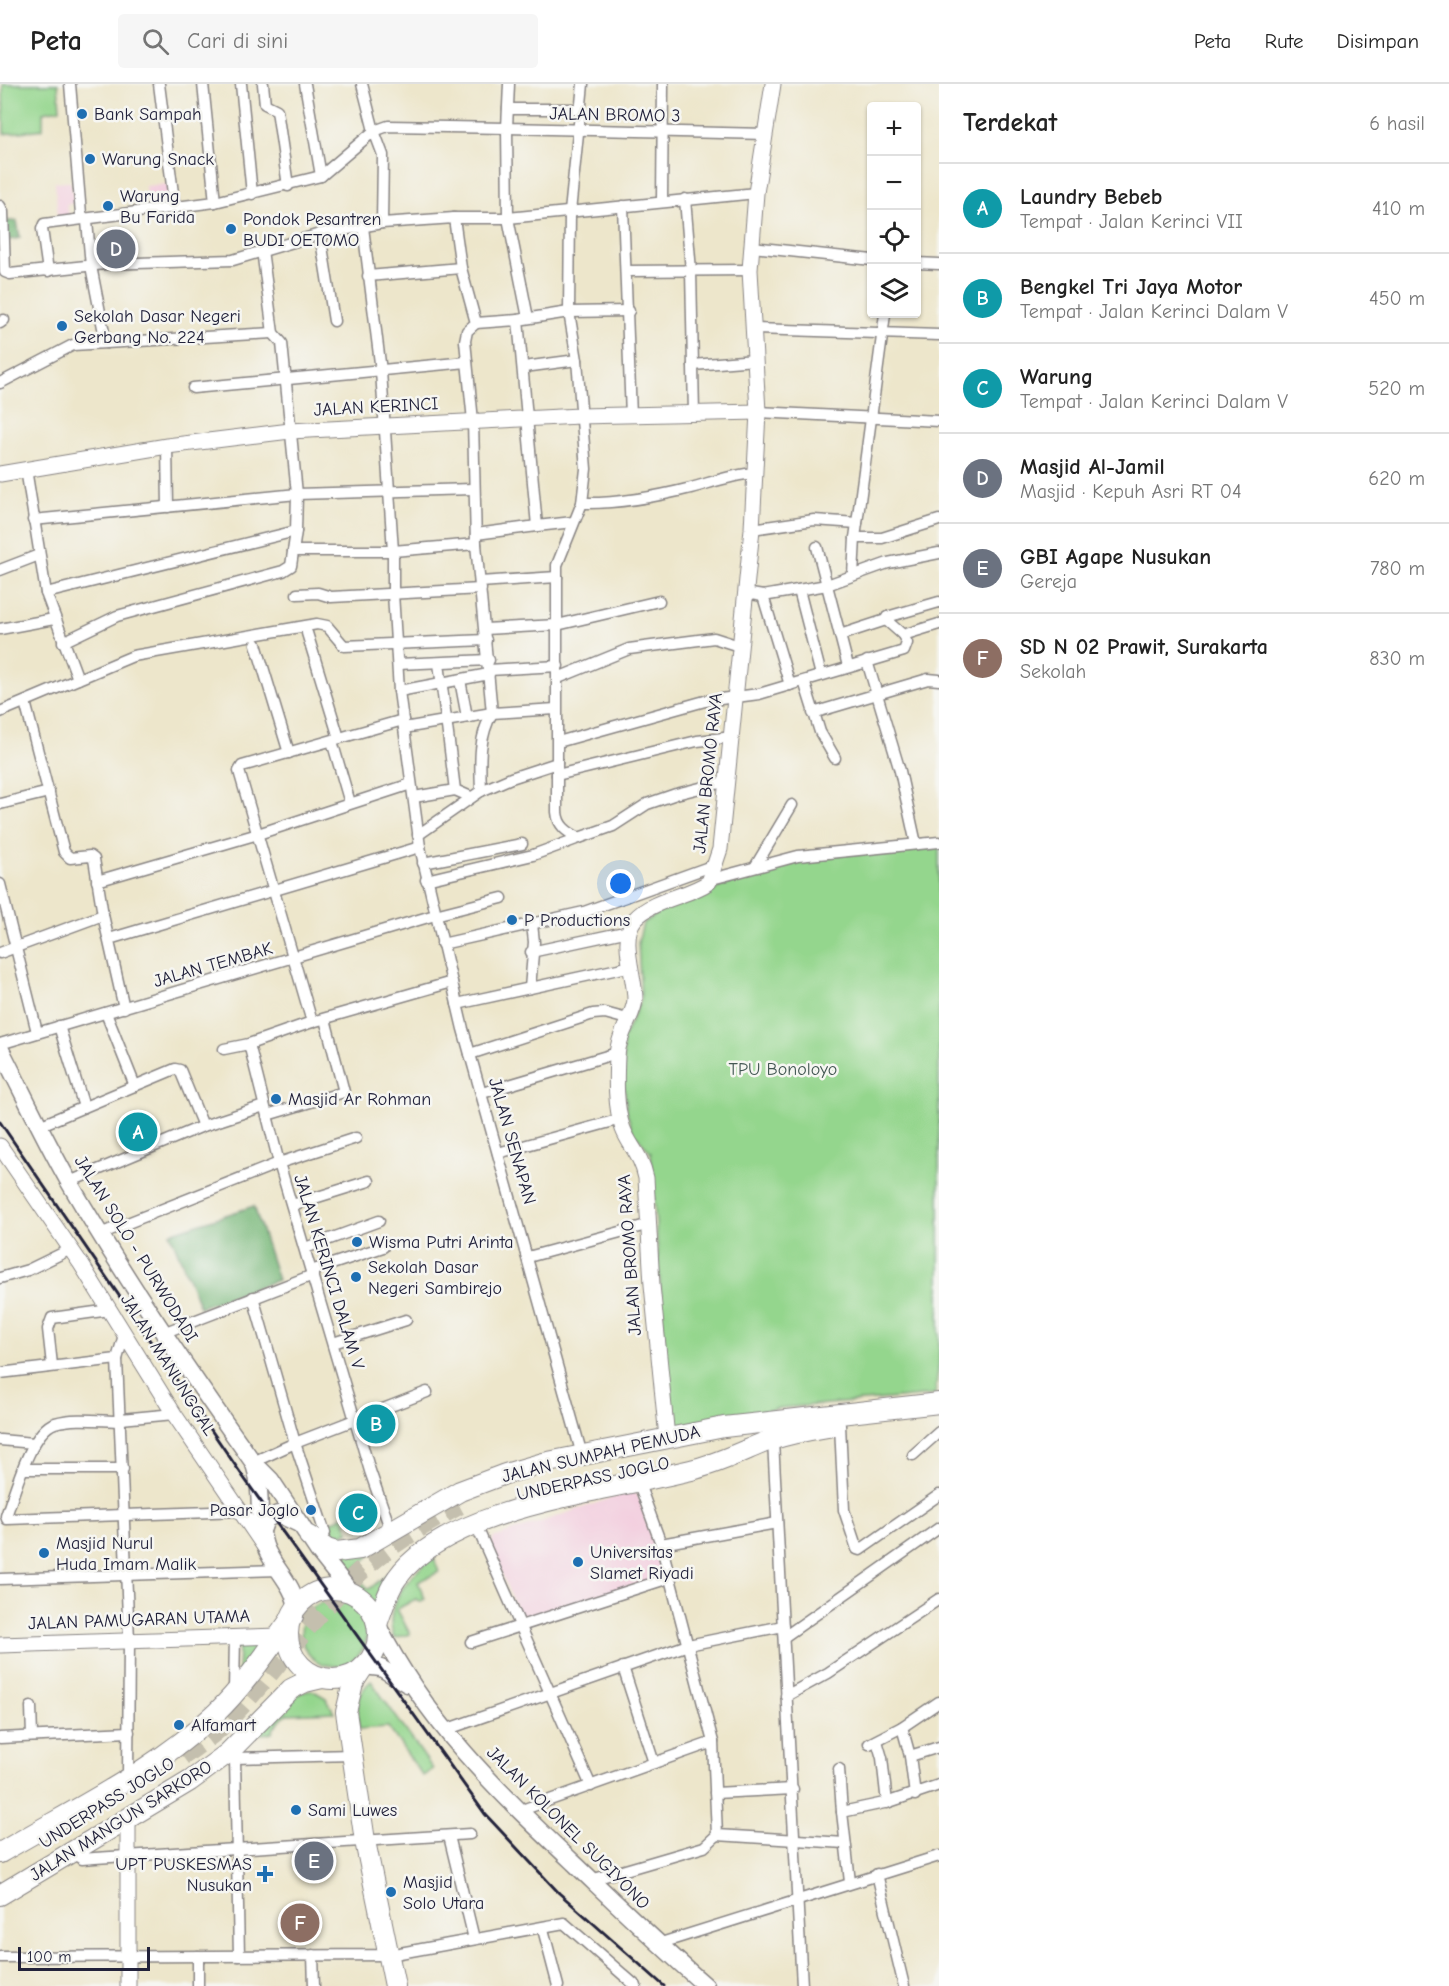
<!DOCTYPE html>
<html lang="id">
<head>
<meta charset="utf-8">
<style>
  body { margin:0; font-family:"Comic Neue",sans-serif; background:#f6f6f6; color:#222 }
  .controls { position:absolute; right:18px; top:18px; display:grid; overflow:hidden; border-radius:6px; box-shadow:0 2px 4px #0004 }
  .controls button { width:54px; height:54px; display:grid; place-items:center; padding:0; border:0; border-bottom:2px solid #e0e0e0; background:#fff; color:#222; font:30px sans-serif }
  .scale { position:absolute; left:18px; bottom:15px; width:132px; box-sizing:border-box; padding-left:6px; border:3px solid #22223b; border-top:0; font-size:16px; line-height:21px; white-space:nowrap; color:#22223b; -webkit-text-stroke:4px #f6f6f2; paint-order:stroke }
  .you { position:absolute; left:621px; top:800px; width:21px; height:21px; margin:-15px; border:4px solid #fff; border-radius:50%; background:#1a73e8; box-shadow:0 0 0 9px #1a73e833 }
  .badge { display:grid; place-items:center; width:39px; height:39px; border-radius:50%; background:#1f6fb2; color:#fff; font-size:20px; font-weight:700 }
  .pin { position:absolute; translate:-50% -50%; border:3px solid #fff; box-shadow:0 2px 6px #0006 }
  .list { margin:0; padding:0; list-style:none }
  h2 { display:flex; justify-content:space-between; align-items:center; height:78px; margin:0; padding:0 24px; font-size:26px }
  h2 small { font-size:20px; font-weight:400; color:#767676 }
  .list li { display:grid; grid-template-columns:39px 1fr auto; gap:18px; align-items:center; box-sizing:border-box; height:90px; padding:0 24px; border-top:2px solid #e0e0e0 }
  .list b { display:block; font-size:22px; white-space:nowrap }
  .list p { margin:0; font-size:20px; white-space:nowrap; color:#767676 }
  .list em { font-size:20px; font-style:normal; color:#767676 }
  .icon { flex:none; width:33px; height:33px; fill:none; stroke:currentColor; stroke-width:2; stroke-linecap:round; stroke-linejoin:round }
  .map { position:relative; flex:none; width:939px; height:1902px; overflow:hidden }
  header { display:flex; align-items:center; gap:36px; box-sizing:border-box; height:84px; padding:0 30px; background:#fff; border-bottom:2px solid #e0e0e0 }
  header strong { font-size:28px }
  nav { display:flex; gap:33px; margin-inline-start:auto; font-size:21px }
  .search { width:420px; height:54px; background:#f6f6f6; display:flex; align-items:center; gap:15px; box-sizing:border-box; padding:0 21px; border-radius:6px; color:#767676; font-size:22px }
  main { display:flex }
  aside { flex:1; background:#fff }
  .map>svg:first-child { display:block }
  .built { fill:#f3cfdf }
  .green { fill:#94d68d; stroke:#5b7c64; stroke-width:1.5 }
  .forest { fill:#77b778; stroke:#4c6c5a; stroke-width:1.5 }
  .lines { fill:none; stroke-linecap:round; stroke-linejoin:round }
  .highway-tunnel { stroke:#c4bfae; stroke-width:20; stroke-dasharray:20 10; stroke-linecap:butt }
  .street-casing { stroke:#888483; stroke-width:13 }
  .secondary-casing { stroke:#888483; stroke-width:17 }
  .primary-casing { stroke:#888483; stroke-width:19 }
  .highway-casing { stroke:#888483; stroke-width:22 }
  .street { stroke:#fff; stroke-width:10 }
  .secondary { stroke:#fff; stroke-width:15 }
  .primary { stroke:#fff; stroke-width:16 }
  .highway { stroke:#fff; stroke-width:20 }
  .rail { stroke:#22223b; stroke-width:3 }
  .poi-dot { fill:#1f6fb2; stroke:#f6f6f2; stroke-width:2 }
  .labels { text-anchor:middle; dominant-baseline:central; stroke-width:5; stroke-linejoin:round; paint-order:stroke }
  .poi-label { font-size:18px; fill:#22223b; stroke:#f6f6f2; text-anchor:start }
  .street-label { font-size:18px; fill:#22223b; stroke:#f6f6f2 }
  .park-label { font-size:18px; fill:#445854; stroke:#f6f6f2 }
</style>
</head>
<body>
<header>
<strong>Peta</strong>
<div class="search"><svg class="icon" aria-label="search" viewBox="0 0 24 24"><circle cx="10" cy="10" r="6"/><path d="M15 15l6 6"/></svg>Cari di sini</div>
<nav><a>Peta</a><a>Rute</a><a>Disimpan</a></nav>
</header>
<main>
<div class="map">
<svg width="939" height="1902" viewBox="0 0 939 1902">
  <rect width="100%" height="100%" fill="#f6f6f2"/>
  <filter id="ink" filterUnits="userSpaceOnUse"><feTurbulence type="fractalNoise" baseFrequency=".0167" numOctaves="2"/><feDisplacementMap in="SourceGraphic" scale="12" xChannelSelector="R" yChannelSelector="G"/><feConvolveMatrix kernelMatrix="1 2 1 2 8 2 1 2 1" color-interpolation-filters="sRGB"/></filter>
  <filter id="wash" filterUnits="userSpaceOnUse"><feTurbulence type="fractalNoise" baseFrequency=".008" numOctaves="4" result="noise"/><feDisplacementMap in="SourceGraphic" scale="24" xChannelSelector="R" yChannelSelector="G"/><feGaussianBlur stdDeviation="1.35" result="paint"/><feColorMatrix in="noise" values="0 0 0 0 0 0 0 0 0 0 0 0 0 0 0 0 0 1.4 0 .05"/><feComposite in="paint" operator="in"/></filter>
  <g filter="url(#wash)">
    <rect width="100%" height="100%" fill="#ede6cb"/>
    <g class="built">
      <path d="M55,98H71L74,119L66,121L70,133L58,135Z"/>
      <path d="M168,100L171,123L149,125L145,102Z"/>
      <path d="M632,1407L639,1413L663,1492L522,1539L491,1464L493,1454Z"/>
    </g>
    <g class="green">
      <path d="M3,0H58L60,25L43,28V45L4,50Z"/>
      <path d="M939,761V1277L935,1311L780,1324L670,1345L651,1069L633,1048L627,1029L624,1000L623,955L641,915L638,858L643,839L660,828L772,782L821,772Z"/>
      <path d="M344,1432L349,1447L342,1450L344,1458L327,1453L316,1445Z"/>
      <path d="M378,1464L352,1488L369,1505L410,1472L376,1521L335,1478L336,1472Z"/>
      <path d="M433,1472L439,1488L418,1498L425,1515L419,1518L416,1515L397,1525L410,1550L394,1554C382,1520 410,1492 433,1472Z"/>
      <circle cx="334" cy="1549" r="33"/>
      <path d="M246,1558L263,1559L238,1594L239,1561Z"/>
      <path d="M371,1597L433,1685L423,1692L388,1643L359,1645C357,1626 355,1610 371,1597Z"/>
      <path d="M312,1606L326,1614L334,1628L286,1630L273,1645L272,1649L259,1650L296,1610Z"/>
    </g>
    <g class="forest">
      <path d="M4,137H17L20,154L3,157Z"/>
      <path d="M254,1122L278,1196L200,1223L170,1149Z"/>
    </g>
  </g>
  <g filter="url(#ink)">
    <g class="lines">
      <path class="highway-tunnel" d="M182,1672C194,1663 208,1654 219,1644C273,1593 313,1526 371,1478C398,1455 428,1438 459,1421"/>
      <defs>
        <g id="street">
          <path d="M70,0L81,130L87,137L91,182L106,259"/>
          <path d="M159,0L175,125"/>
          <path d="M241,0L252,110"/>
          <path d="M263,0L265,20L277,26L288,102"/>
          <path d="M305,0L321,92"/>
          <path d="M509,0L507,44L766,50"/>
          <path d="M583,0L570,128L569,228L629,227"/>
          <path d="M508,25H580"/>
          <path d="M685,115L691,187L694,330"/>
          <path d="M662,117L663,0"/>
          <path d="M215,118L321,92L374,47L388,42L507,44L508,134L528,234"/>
          <path d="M0,122L3,128L5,188L10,190L105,180L233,176L320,150L382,139L383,71L374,47L362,0"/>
          <path d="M623,122L631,332"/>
          <path d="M454,134L461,184L476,239L467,247L465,257L473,337L476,460L492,629C478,654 480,679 481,707"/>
          <path d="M382,139L454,134H508L756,109"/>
          <path d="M363,143L381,287L393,467V509L399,607L420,763L463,945L582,1371"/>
          <path d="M320,150L334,237"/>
          <path d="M752,163L872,176"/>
          <path d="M916,179L939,180"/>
          <path d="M48,187L42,145L44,140L215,118L203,0"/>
          <path d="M628,187L750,186"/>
          <path d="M368,192L461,184"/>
          <path d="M518,236L569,228L577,276L586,385L582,419L557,481V728C558,742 567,748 579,754L613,742L647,720L676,710L728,697"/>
          <path d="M0,239L4,236"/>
          <path d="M476,239L518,236L537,442L573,438"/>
          <path d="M754,245L939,251"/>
          <path d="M693,281L755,276"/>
          <path d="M524,283L577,276"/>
          <path d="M0,299L73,261L273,249"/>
          <path d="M193,304L467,278"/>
          <path d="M758,328L939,337"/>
          <path d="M167,362L168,423"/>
          <path d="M26,385L46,509L78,595"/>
          <path d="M582,419C618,420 655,413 691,404C713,398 731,391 754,389"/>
          <path d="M33,436L297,410L473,405"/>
          <path d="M752,445L814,436L857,439"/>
          <path d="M476,450L537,442"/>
          <path d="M855,454H882L939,436"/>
          <path d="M817,463L848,582"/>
          <path d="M293,467H393L476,460"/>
          <path d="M0,486L39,471"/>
          <path d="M853,491L855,454L885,230"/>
          <path d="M480,498L557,493"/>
          <path d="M799,506L821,591"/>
          <path d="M46,509L296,447"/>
          <path d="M745,509L763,512L827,501L888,479L939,469"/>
          <path d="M297,510L318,509L331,513L481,505"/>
          <path d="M763,512L790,601"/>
          <path d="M0,545L54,535"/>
          <path d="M485,545L557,541L659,517"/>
          <path d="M307,549L339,654"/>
          <path d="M840,551L886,536"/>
          <path d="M903,551L939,540"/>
          <path d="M63,558L117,532L283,487L291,482L296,447L297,410L282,259L273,249L262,166"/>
          <path d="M256,560L289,669"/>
          <path d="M867,577L900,687L916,760"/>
          <path d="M439,579L455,706L471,713"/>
          <path d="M398,580L489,576"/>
          <path d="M489,586L558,582"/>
          <path d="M558,594L629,565L644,563L714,554L739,562"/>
          <path d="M460,596L467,633"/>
          <path d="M804,597L820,648L835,674"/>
          <path d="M399,607L489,590"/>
          <path d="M25,618L64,768L70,774L90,772L94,775L103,831L124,924"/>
          <path d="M0,628L133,572L317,540L327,542L344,562L486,556"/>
          <path d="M813,629L928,595L939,596"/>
          <path d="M403,636L242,682L239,687L312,938L452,898"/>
          <path d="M404,644L492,629L556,625"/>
          <path d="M332,657L350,719"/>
          <path d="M558,658L705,617L759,610L904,567L907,559L903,551L886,536L887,533L939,518"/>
          <path d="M557,691L697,657L733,653"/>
          <path d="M414,713L455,706"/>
          <path d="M0,720L49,708"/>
          <path d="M418,751L481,707L511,694L557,679"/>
          <path d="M423,779L522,760"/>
          <path d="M755,783L792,721"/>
          <path d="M712,795L798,772L939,758"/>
          <path d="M426,796L533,771L579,754"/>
          <path d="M97,797L258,750L411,700"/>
          <path d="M0,800L37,948"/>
          <path d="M109,855L420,763"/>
          <path d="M442,860L584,828L717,780"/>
          <path d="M531,868L629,847"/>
          <path d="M0,869L103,831"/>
          <path d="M530,904L534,858L532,840"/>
          <path d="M457,920L632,882"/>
          <path d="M106,929L135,1002"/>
          <path d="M59,942L84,1023"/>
          <path d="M0,960L435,831L502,814"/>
          <path d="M249,960L312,938"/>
          <path d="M224,965L249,960L279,1079L370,1387L391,1447"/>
          <path d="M470,970L593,930L605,929L627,935"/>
          <path d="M482,1009L617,969"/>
          <path d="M267,1031L344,1008L325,935"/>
          <path d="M39,1042L175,985L180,986L203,1042"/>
          <path d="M498,1069L621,1035"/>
          <path d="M69,1098L203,1042L264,1022"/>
          <path d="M292,1121L369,1097"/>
          <path d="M100,1150L279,1079L356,1054"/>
          <path d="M305,1164L379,1137"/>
          <path d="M528,1173L650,1140"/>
          <path d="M311,1187L383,1163"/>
          <path d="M0,1194L28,1186L71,1165"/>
          <path d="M253,1213L295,1359L325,1449"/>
          <path d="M163,1249L313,1191"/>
          <path d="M124,1251L117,1275L129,1556L128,1693"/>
          <path d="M333,1259L406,1236"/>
          <path d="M52,1281L48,1245L52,1234L110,1226"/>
          <path d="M0,1289L117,1275"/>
          <path d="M121,1335L174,1330"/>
          <path d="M121,1337C101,1337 75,1333 55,1339C31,1346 14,1410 6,1432L7,1435L241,1427"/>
          <path d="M840,1341L844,1426L857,1465L860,1466L939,1411"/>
          <path d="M0,1356L34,1359"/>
          <path d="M773,1357L802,1902"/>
          <path d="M913,1371L939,1348"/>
          <path d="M253,1378L295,1359L427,1308"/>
          <path d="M24,1385H123"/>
          <path d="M476,1441L591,1702"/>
          <path d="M661,1460L777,1439"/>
          <path d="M0,1495L280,1486"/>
          <path d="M784,1553L939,1444"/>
          <path d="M471,1558L669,1494"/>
          <path d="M623,1583L654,1679"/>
          <path d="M234,1607L235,1553"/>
          <path d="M786,1612L828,1589L939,1515"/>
          <path d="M31,1623L32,1652"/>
          <path d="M902,1643L910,1672L939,1663"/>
          <path d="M445,1646L688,1561L783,1542"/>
          <path d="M0,1654L129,1648"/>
          <path d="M877,1657L882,1674L887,1719"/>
          <path d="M869,1660L902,1643L939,1618"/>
          <path d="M231,1671L235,1674L352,1671"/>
          <path d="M910,1672L915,1711"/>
          <path d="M235,1674L239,1872"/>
          <path d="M839,1685L842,1728"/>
          <path d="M715,1709L793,1705"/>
          <path d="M519,1727L713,1658"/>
          <path d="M717,1751L845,1759"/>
          <path d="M449,1752L474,1855"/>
          <path d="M72,1769L82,1775L95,1774L470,1750"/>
          <path d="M877,1790L904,1902"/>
          <path d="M591,1796L704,1763L717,1751L713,1658L661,1460L638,1397"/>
          <path d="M850,1798L842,1728L889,1718L939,1701"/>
          <path d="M543,1845L558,1902"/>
          <path d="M658,1860L939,1772"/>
          <path d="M313,1871L314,1902"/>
          <path d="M198,1872V1902"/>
          <path d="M0,1873L389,1871L564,1839L636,1902"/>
        </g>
        <g id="secondary">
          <path d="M0,390L167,362L290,347L580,332L758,328"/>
          <path d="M0,1062L81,1180L174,1330L264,1462"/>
          <path d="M667,1354L652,1201L646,1094C641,1070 630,1063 623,1045C615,1023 616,994 617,972C618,949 635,930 635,915C635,892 619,854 635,835C653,815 688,813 709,798L720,765L752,445L758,328L750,186L756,109L773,0"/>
          <path d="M0,1561L279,1552"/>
          <path d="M128,1902V1736"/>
        </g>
        <g id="primary">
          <path d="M0,964C23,1009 44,1054 69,1098C125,1195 188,1287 253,1378C264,1405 256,1435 265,1462C273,1484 294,1500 297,1524"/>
          <path d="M254,1379L271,1396L318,1467L352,1510"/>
          <path d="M263,1444L266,1435L278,1430L301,1441"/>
          <path d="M377,1540C428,1641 496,1705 576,1781C619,1822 661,1863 706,1902"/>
          <path d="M364,1582L381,1584L407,1600"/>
        </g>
        <g id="highway">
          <path d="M309,1452L327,1465L337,1468L360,1465L460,1407L505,1390L543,1379L724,1343L939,1319"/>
          <circle cx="333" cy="1550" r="45"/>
          <path d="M377,1540C383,1525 387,1507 397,1494C448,1422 614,1406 695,1385C718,1379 737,1370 758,1361C780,1351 810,1346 833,1342"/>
          <path d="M364,1582L353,1599L346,1628L365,1757L395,1902"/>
          <path d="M0,1769C72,1726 155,1687 216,1629C246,1600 268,1566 293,1532"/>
          <path d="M0,1811L190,1697L228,1669L291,1605L305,1598L322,1594"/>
        </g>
      </defs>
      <use href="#street" class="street-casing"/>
      <use href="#secondary" class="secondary-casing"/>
      <use href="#primary" class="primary-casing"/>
      <use href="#highway" class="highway-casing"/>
      <use href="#street" class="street"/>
      <use href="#secondary" class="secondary"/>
      <use href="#primary" class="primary"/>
      <use href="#highway" class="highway"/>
      <path class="rail" d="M0,1038L244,1394L485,1730L559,1809L664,1902"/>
    </g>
  </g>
  <g class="poi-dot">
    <circle cx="82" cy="30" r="6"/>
    <circle cx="90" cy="75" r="6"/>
    <circle cx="108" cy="122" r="6"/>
    <circle cx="231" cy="145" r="6"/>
    <circle cx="62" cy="242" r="6"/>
    <circle cx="512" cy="836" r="6"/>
    <circle cx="276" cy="1015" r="6"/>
    <circle cx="357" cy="1158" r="6"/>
    <circle cx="356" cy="1193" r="6"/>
    <circle cx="311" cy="1426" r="6"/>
    <circle cx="44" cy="1469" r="6"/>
    <circle cx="578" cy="1478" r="6"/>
    <circle cx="179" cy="1641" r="6"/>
    <circle cx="296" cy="1726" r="6"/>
    <path d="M262 1781h6v6h6v6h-6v6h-6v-6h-6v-6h6z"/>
    <circle cx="391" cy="1808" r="6"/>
  </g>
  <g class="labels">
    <g class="poi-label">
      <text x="94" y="30">Bank Sampah</text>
      <text x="102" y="75">Warung Snack</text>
      <text x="120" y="112">Warung<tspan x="120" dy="21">Bu Farida</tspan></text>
      <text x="243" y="135">Pondok Pesantren<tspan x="243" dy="21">BUDI OETOMO</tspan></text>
      <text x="74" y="232">Sekolah Dasar Negeri<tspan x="74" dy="21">Gerbang No. 224</tspan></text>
      <text x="524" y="836">P Productions</text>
      <text x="288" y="1015">Masjid Ar Rohman</text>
      <text x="369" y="1158">Wisma Putri Arinta</text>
      <text x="368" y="1183">Sekolah Dasar<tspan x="368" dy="21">Negeri Sambirejo</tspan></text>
      <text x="299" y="1426" text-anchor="end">Pasar Joglo</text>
      <text x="56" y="1459">Masjid Nurul<tspan x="56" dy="21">Huda Imam Malik</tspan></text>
      <text x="590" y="1468">Universitas<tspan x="590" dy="21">Slamet Riyadi</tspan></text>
      <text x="191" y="1641">Alfamart</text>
      <text x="308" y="1726">Sami Luwes</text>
      <text x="252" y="1780" text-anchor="end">UPT PUSKESMAS<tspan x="252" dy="21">Nusukan</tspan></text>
      <text x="403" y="1798">Masjid<tspan x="403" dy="21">Solo Utara</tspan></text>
    </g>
    <g class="street-label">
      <text transform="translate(615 31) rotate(1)">JALAN BROMO 3</text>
      <text transform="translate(376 323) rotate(-3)">JALAN KERINCI</text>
      <text transform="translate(708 689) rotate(-84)">JALAN BROMO RAYA</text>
      <text transform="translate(213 881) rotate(-16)">JALAN TEMBAK</text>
      <text transform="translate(512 1057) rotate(74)">JALAN SENAPAN</text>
      <text transform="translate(136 1165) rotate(58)">JALAN SOLO - PURWODADI</text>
      <text transform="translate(630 1171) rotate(-94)">JALAN BROMO RAYA</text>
      <text transform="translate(329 1188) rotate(73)">JALAN KERINCI DALAM V</text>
      <text transform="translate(168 1281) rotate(58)">JALAN MANUNGGAL</text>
      <text transform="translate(601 1370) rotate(-13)">JALAN SUMPAH PEMUDA</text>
      <text transform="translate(593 1395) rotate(-12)">UNDERPASS JOGLO</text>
      <text transform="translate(139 1536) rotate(-2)">JALAN PAMUGARAN UTAMA</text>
      <text transform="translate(107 1719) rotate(-32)">UNDERPASS JOGLO</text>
      <text transform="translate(121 1737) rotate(-32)">JALAN MANGUN SARKORO</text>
      <text transform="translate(568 1744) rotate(45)">JALAN KOLONEL SUGIYONO</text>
    </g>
    <g class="park-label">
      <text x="783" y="985">TPU Bonoloyo</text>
    </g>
  </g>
</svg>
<div class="controls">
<button>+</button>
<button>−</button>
<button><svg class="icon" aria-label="locate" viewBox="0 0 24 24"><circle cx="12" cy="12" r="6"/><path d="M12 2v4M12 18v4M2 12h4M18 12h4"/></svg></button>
<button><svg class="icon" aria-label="layers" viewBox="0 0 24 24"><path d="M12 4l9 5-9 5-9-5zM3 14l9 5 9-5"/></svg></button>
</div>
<div class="scale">100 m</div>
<div class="you"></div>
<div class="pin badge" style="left:138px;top:1048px;background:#0f9aa8">A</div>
<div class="pin badge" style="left:376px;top:1340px;background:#0f9aa8">B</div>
<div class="pin badge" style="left:358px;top:1429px;background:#0f9aa8">C</div>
<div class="pin badge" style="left:116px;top:165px;background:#6b7280">D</div>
<div class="pin badge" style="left:314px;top:1777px;background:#6b7280">E</div>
<div class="pin badge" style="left:300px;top:1839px;background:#8d6e63">F</div>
</div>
<aside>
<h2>Terdekat<small>6 hasil</small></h2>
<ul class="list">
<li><span class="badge" style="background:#0f9aa8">A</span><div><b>Laundry Bebeb</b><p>Tempat · Jalan Kerinci VII</p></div><em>410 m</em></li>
<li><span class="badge" style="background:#0f9aa8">B</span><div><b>Bengkel Tri Jaya Motor</b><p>Tempat · Jalan Kerinci Dalam V</p></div><em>450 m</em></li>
<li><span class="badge" style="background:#0f9aa8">C</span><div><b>Warung</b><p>Tempat · Jalan Kerinci Dalam V</p></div><em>520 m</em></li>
<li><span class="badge" style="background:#6b7280">D</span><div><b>Masjid Al-Jamil</b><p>Masjid · Kepuh Asri RT 04</p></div><em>620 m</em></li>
<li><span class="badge" style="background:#6b7280">E</span><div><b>GBI Agape Nusukan</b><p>Gereja</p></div><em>780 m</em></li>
<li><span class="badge" style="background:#8d6e63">F</span><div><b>SD N 02 Prawit, Surakarta</b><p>Sekolah</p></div><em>830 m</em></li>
</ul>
</aside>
</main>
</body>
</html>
